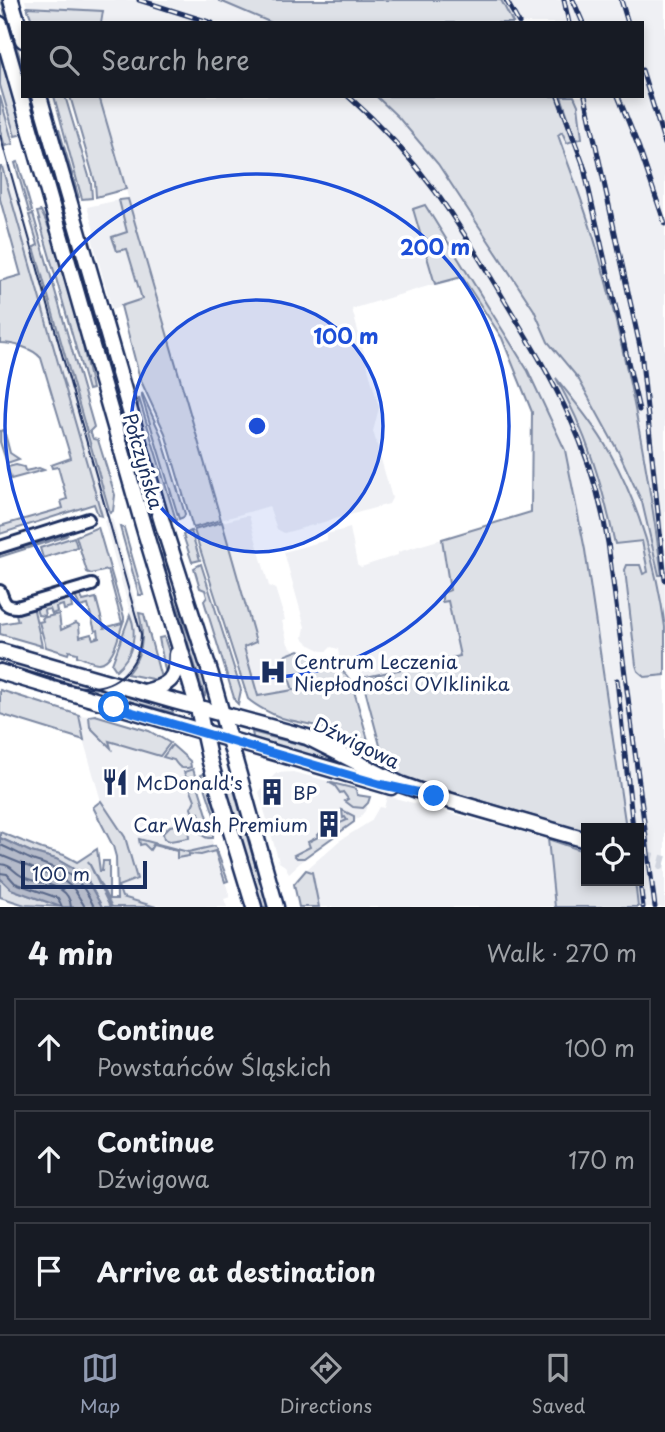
<!DOCTYPE html>
<html lang="en">
<head>
<meta charset="utf-8">
<style>
  body { margin:0; font-family:"Playpen Sans",sans-serif; background:#20242c; color:#f1f3f6 }
  .controls { position:absolute; right:21px; bottom:21px; display:grid; overflow:hidden; border-radius:0px; box-shadow:0 4px 10px #0003 }
  .controls button { width:63px; height:63px; display:grid; place-items:center; padding:0; border:0; border-bottom:2px solid #363941; background:#171b24; color:#f1f3f6; font:35px sans-serif }
  .scale { position:absolute; left:21px; bottom:18px; width:126px; box-sizing:border-box; padding-left:7px; border:4px solid #1b2f5e; border-top:0; font-size:19px; line-height:24px; white-space:nowrap; color:#1b2f5e; -webkit-text-stroke:5px #fff; paint-order:stroke }
  .stop { position:absolute; width:21px; height:21px; margin:-16px; border:5px solid #1a73e8; border-radius:50%; background:#fff }
  .stop.end { background:#1a73e8; border-color:#fff; box-shadow:0 2px 7px #0008 }
  .list { margin:0; padding:0; list-style:none }
  h2 { display:flex; justify-content:space-between; align-items:center; height:91px; margin:0; padding:0 28px; font-size:30px }
  h2 small { font-size:23px; font-weight:400; color:#9ea1a6 }
  .list li { display:grid; grid-template-columns:46px 1fr auto; gap:21px; align-items:center; box-sizing:border-box; height:98px; margin:0 14px 14px; padding:0 14px; border:2px solid #363941; border-radius:0px }
  .list b { display:block; font-size:26px; white-space:nowrap }
  .list p { margin:0; font-size:23px; white-space:nowrap; color:#9ea1a6 }
  .list em { font-size:23px; font-style:normal; color:#9ea1a6 }
  .icon { flex:none; width:38px; height:38px; fill:none; stroke:currentColor; stroke-width:2; stroke-linecap:round; stroke-linejoin:round }
  .map { position:relative; flex:none; width:665px; height:907px; overflow:hidden }
  .search { position:absolute; background:#171b24; box-shadow:0 4px 10px #0003; left:21px; right:21px; top:21px; height:77px; display:flex; align-items:center; gap:18px; box-sizing:border-box; padding:0 24px; border-radius:0px; color:#9ea1a6; font-size:26px }
  .sheet { height:427px; background:#171b24 }
  nav { display:flex; justify-content:space-around; align-items:center; box-sizing:border-box; height:98px; border-top:2px solid #363941; background:#171b24; font-size:19px; color:#9ea1a6 }
  nav a { display:grid; justify-items:center; gap:4px }
  nav .on { color:#919bb2 }
  .map>svg:first-child { display:block }
  .built { fill:#eff0f4 }
  .green { fill:#dee1e7; stroke:#7c88a2; stroke-width:2 }
  .water { fill:#b5bbca; stroke:#77839f; stroke-width:2 }
  .lines { fill:none; stroke-linecap:round; stroke-linejoin:round }
  .shore { stroke:#596789; stroke-width:2 }
  .major-tunnel { stroke:#d1d5df; stroke-width:14; stroke-dasharray:14 7; stroke-linecap:butt }
  .minor-casing { stroke:#1b2f5e; stroke-width:16 }
  .major-casing { stroke:#1b2f5e; stroke-width:19 }
  .minor { stroke:#fff; stroke-width:10 }
  .major { stroke:#fff; stroke-width:14 }
  .tram { stroke:#1b2f5e; stroke-width:2 }
  .rail-casing { stroke:#1b2f5e; stroke-width:5 }
  .rail { stroke:#fff; stroke-width:2.5; stroke-dasharray:8; stroke-linecap:butt }
  .route { stroke:#1a73e8; stroke-width:9 }
  .ring { fill:none; stroke:#1d4ed8; stroke-width:3.5 }
  .labels { text-anchor:middle; dominant-baseline:central; stroke-width:7; stroke-linejoin:round; paint-order:stroke }
  .street-label { font-size:19px; fill:#1b2f5e; stroke:#fff }
  .poi-label { font-size:19px; fill:#1b2f5e; stroke:#fff; text-anchor:start }
  .centre { fill:#1d4ed8; stroke:#fff; stroke-width:3.5 }
  .ring-label { font-size:21px; text-anchor:middle; font-weight:bold; fill:#1d4ed8; stroke:#fff; stroke-width:7; stroke-linejoin:round; paint-order:stroke }
</style>
</head>
<body>
<div class="map">
<svg width="665" height="907" viewBox="0 0 665 907">
  <rect width="100%" height="100%" fill="#fff"/>
  <filter id="ink" filterUnits="userSpaceOnUse"><feTurbulence type="fractalNoise" baseFrequency=".0143" numOctaves="2"/><feDisplacementMap in="SourceGraphic" scale="14" xChannelSelector="R" yChannelSelector="G"/><feConvolveMatrix kernelMatrix="1 2 1 2 8 2 1 2 1" color-interpolation-filters="sRGB"/></filter>
  <g filter="url(#ink)">
    <g class="built">
      <path d="M25,0H665V907H625L622,881H639V828H618L531,512L532,412L502,338L417,208L413,209L435,284L352,309L379,408L373,431L392,498L389,504L284,533L277,529L269,506L221,520L99,96H642V23H101L103,11L27,7Z"/>
      <path d="M10,165L110,513L102,516L2,167Z"/>
      <path d="M119,200L127,232L112,237L127,248L142,299L112,310L92,238L95,234L87,207Z"/>
      <path d="M245,516H249L269,586L275,588L285,620L282,621L288,644L297,653L293,690L258,696L244,646L256,642L222,522Z"/>
      <path d="M112,518L142,626L141,650L127,674L116,670L130,652L134,635L131,615L104,521Z"/>
      <path d="M350,528L357,564L361,567L398,555V552L442,539L450,590L448,601L460,656L360,678L357,671L349,663L339,657L338,649L331,647L327,651H322L310,645L303,638L305,627L284,552L327,540V534Z"/>
      <path d="M0,655L107,687L91,689L77,688L0,666Z"/>
      <path d="M79,715L89,716L90,727L110,748L108,740L174,760L178,767L182,768L190,783L195,800L191,808L193,814L199,812L201,822L196,823L202,836L211,838L230,897L224,899L227,907H156L122,897L118,886L137,878L125,837L101,801L83,739Z"/>
      <path d="M293,772L332,782L356,789L357,795L370,797L365,811L360,817L315,849L289,873L285,866L279,862L259,792L276,773Z"/>
      <path d="M387,796L548,839L555,907H319L312,872L306,870L339,841L371,821L379,807L384,808Z"/>
    </g>
    <g class="green">
      <path d="M1,0L23,67V79Z"/>
      <path d="M218,0H501L513,23H272Z"/>
      <path d="M27,7L103,11L101,23H33Z"/>
      <path d="M0,53L23,134L15,136L0,85Z"/>
      <path d="M0,96L13,144L5,146L0,130Z"/>
      <path d="M54,96H65L91,183L92,198L82,199Z"/>
      <path d="M70,96H99L126,189L96,197L95,182Z"/>
      <path d="M376,96H556L573,141L567,143L562,132L558,135C572,175 588,215 599,256C628,360 648,468 662,575H659L642,502L619,453L578,378L548,342L534,310L438,164L398,117Z"/>
      <path d="M561,96H574L578,105L582,138L576,140Z"/>
      <path d="M59,129L79,198L74,191L56,130Z"/>
      <path d="M43,151L63,219L79,256L157,526L150,528Z"/>
      <path d="M18,162L32,211L29,212L15,163Z"/>
      <path d="M0,167H2L102,516L98,515L94,504L0,534V526L63,508L61,501L67,499L58,467L52,468L51,465L71,458L41,358C32,348 14,343 0,343V281L21,275L0,199Z"/>
      <path d="M128,199L221,520L193,528L165,433L140,379L121,306L142,299L127,249L117,251L112,237L127,232L119,200Z"/>
      <path d="M425,205L528,371L565,450L585,550L626,828H586V832L398,776L390,773L386,768L362,678L460,656L448,601L442,602V593L450,590L442,539L531,512L532,412L502,338L462,277L435,284L413,209Z"/>
      <path d="M41,211C67,262 80,332 92,389L88,390L37,212Z"/>
      <path d="M33,214L94,427L90,431L93,439L98,440L115,495L113,511L110,513L34,247L38,245L29,215Z"/>
      <path d="M556,378C575,402 595,426 610,453C639,505 657,568 665,627C665,642 665,659 665,675L645,677L638,671L636,665L625,570L627,565H640L643,574L648,572L642,541L615,544C602,484 587,433 556,378Z"/>
      <path d="M142,393L161,435L185,514L184,517L179,519L142,397Z"/>
      <path d="M139,398L176,520L170,522L137,412Z"/>
      <path d="M4,430L10,453L19,459L7,463L0,442V431Z"/>
      <path d="M16,465L24,467L25,471L39,468L44,470L11,479L8,467Z"/>
      <path d="M222,522L256,642L244,647L258,696L293,690L283,660L286,655L299,650C318,663 341,661 352,684L368,740L365,746L348,744C333,724 304,725 282,718C271,714 256,706 248,699L194,530Z"/>
      <path d="M98,527L124,617V620C119,632 114,663 99,663C92,663 83,658 77,656V653L69,651L68,654L46,647L39,622L43,621L42,618L59,614L61,630L76,623L79,625L80,637L91,634L93,639L99,637L98,630L95,631L88,605L80,607L74,594L79,593L83,601L96,598L104,628L122,623L108,570L91,574L87,572L76,536Z"/>
      <path d="M120,527L124,528L143,595H139Z"/>
      <path d="M191,531L200,560L192,562L183,535Z"/>
      <path d="M68,534L66,536L0,557V554Z"/>
      <path d="M74,537L77,547L43,558L40,548Z"/>
      <path d="M159,551L162,555L172,591L207,685L205,697Z"/>
      <path d="M201,564L241,690L238,704L235,701L204,601L207,597L205,590L200,588L194,568Z"/>
      <path d="M70,595L72,608L64,610L63,605L56,607L57,612L52,614L50,609L44,610L45,616L38,615L35,605Z"/>
      <path d="M33,606L42,646L0,634V624L18,621L15,611Z"/>
      <path d="M139,613L144,614L161,678L157,680L127,674C143,654 145,637 139,613Z"/>
      <path d="M130,615C138,634 133,656 116,670L112,664Z"/>
      <path d="M164,637L172,661L169,676L165,670L159,638Z"/>
      <path d="M107,687L171,705L173,713C141,703 109,697 77,688L91,689Z"/>
      <path d="M0,690L79,715L84,740L0,714Z"/>
      <path d="M95,715L149,731L170,743L160,756L109,741L111,748L90,727L89,716Z"/>
      <path d="M252,732L310,747L347,767L254,742Z"/>
      <path d="M172,745L190,761L191,767C182,770 179,768 174,760L163,757Z"/>
      <path d="M193,769L213,834V838C202,839 199,832 196,823L201,821L199,813L193,814L191,808L195,800L184,772Z"/>
      <path d="M206,773L221,827L220,833L201,775Z"/>
      <path d="M218,774L230,776L267,907H259Z"/>
      <path d="M328,782L356,789L357,795L370,797L368,803L363,808L353,807L345,801L348,799L343,792L340,793L335,786Z"/>
      <path d="M101,801L125,837L137,879L118,886L122,897L156,907H112L88,861L110,907H102L86,878L72,868L56,859L31,852L0,838V832L42,849L64,855L77,862L97,849L100,871H102L103,861H109V899H117L116,857L113,846L93,807Z"/>
      <path d="M342,810L354,816V822L304,858H297L294,855L310,847L308,842L318,837L317,835L329,828L331,830L333,826L347,820L345,817L343,818Z"/>
      <path d="M185,823L188,826L189,838L170,841L164,839L163,833L170,826Z"/>
      <path d="M139,839L188,852L215,846L228,881L225,882L215,851L201,855L189,854V856L177,858V851L153,845L150,850L144,844L140,845Z"/>
      <path d="M548,839L586,852V881H635L638,907H555Z"/>
      <path d="M306,870L312,872L319,907H299L294,884Z"/>
      <path d="M0,878L11,889L61,907L25,905L0,897Z"/>
    </g>
    <path class="water" d="M0,838L31,852L56,859L72,868L86,878L102,907H61L11,889L0,878Z"/>
    <g class="lines">
      <g class="shore">
        <path d="M0,845C11,849 20,855 30,859C64,872 78,871 94,907"/>
        <path d="M0,855L64,881L74,889L85,907"/>
        <path d="M0,864C11,865 12,870 20,875C37,886 69,881 71,907"/>
        <path d="M0,873L7,874L15,883L58,898L62,907"/>
      </g>
      <path class="major-tunnel" d="M639,856L665,863"/>
      <defs>
        <g id="minor">
          <path d="M0,547L88,519"/>
          <path d="M0,591C4,601 4,607 17,607L92,585"/>
        </g>
        <g id="major">
          <path d="M11,0L23,40"/>
          <path d="M0,24L145,532L198,708L210,762L254,907"/>
          <path d="M39,96L162,522L211,675L276,907"/>
          <path d="M0,651L174,701L307,737L400,784L434,796L586,840"/>
          <path d="M0,672L391,787"/>
          <path d="M144,692C168,686 177,680 177,654"/>
        </g>
      </defs>
      <use href="#minor" class="minor-casing"/>
      <use href="#major" class="major-casing"/>
      <use href="#minor" class="minor"/>
      <use href="#major" class="major"/>
      <path class="tram" d="M0,135L141,634C140,665 117,689 85,687C61,686 24,671 0,663"/>
      <defs>
        <g id="rail">
          <path d="M139,0L212,23"/>
          <path d="M506,0L519,23"/>
          <path d="M564,0L569,23"/>
          <path d="M573,0L583,23"/>
          <path d="M621,0L628,23"/>
          <path d="M642,70L665,144"/>
          <path d="M348,96C420,159 457,220 505,301C555,384 592,445 608,543L655,907"/>
          <path d="M558,96L586,172"/>
          <path d="M585,96L641,351L665,580"/>
          <path d="M618,96L639,148L665,224"/>
          <path d="M583,164L639,410"/>
          <path d="M617,680L633,828"/>
          <path d="M639,874L643,907"/>
        </g>
      </defs>
      <use href="#rail" class="rail-casing"/>
      <use href="#rail" class="rail"/>
    </g>
  </g>
  <g class="lines" filter="url(#ink)">
    <path class="route" d="M114,707L379,784L434,796"/>
  </g>
  <circle cx="257" cy="426" r="126" fill="#1d4ed8" fill-opacity=".12"/>
  <g class="ring">
    <circle cx="257" cy="426" r="126"/>
    <circle cx="257" cy="426" r="252"/>
  </g>
  <defs>
    <symbol id="hospital-bare" viewBox="-9 -9 18 18"><path d="M-5-5h3v3.5h4V-5h3V5h-3V1.5h-4V5h-3Z" fill="#1b2f5e" stroke="#fff" stroke-width="2.5" paint-order="stroke"/></symbol>
    <symbol id="restaurant-bare" viewBox="-9 -9 18 18"><path d="M-5-6h1v4h1v-4h1v4h1v-4h1v5L-1.5 .5V6h-2V.5L-5-1ZM5-6V6H3V1.5H1.5Q1.5-4 5-6Z" fill="#1b2f5e" stroke="#fff" stroke-width="2.5" paint-order="stroke"/></symbol>
    <symbol id="building-bare" viewBox="-9 -9 18 18"><path d="M-4-6H4V6H1V3H-1V6H-4ZM-2.5-4.3h1.7v1.8h-1.7ZM.8-4.3h1.7v1.8H.8ZM-2.5-1h1.7V.8h-1.7ZM.8-1h1.7V.8H.8Z" fill="#1b2f5e" stroke="#fff" stroke-width="2.5" paint-order="stroke"/></symbol>
  </defs>
  <g fill-rule="evenodd">
    <use href="#hospital-bare" x="254" y="653" width="38" height="38"/>
    <use href="#restaurant-bare" x="96" y="763" width="38" height="38"/>
    <use href="#building-bare" x="253" y="773" width="38" height="38"/>
    <use href="#building-bare" x="310" y="805" width="38" height="38"/>
  </g>
  <g class="labels">
    <g class="street-label">
      <text transform="translate(144 461) rotate(74)">Połczyńska</text>
      <text transform="translate(357 742) rotate(26)">Dźwigowa</text>
    </g>
    <g class="poi-label">
      <text x="294" y="661">Centrum Leczenia<tspan x="294" dy="22">Niepłodności OVIklinika</tspan></text>
      <text x="136" y="782">McDonald's</text>
      <text x="293" y="792">BP</text>
      <text x="308" y="824" text-anchor="end">Car Wash Premium</text>
    </g>
  </g>
  <circle cx="257" cy="426" r="10" class="centre"/>
  <g class="ring-label">
    <text x="435" y="255">200 m</text>
    <text x="346" y="344">100 m</text>
  </g>
</svg>
<div class="controls">
<button><svg class="icon" aria-label="locate" viewBox="0 0 24 24"><circle cx="12" cy="12" r="6"/><path d="M12 2v4M12 18v4M2 12h4M18 12h4"/></svg></button>
</div>
<div class="scale">100 m</div>
<div class="stop" style="left:114px;top:707px"></div>
<div class="stop end" style="left:434px;top:796px"></div>
<div class="search"><svg class="icon" aria-label="search" viewBox="0 0 24 24"><circle cx="10" cy="10" r="6"/><path d="M15 15l6 6"/></svg>Search here</div>
</div>
<section class="sheet">
<h2>4 min<small>Walk · 270 m</small></h2>
<ul class="list">
<li><svg class="icon" aria-label="ahead" viewBox="0 0 24 24"><path d="M12 20V5M6 11l6-6 6 6"/></svg><div><b>Continue</b><p>Powstańców Śląskich</p></div><em>100 m</em></li>
<li><svg class="icon" aria-label="ahead" viewBox="0 0 24 24"><path d="M12 20V5M6 11l6-6 6 6"/></svg><div><b>Continue</b><p>Dźwigowa</p></div><em>170 m</em></li>
<li><svg class="icon" aria-label="arrive" viewBox="0 0 24 24"><path d="M6 21V4h12l-3 4 3 4H6"/></svg><div><b>Arrive at destination</b></div></li>
</ul>
</section>
<nav>
<a class="on"><svg class="icon" aria-label="map" viewBox="0 0 24 24"><path d="M3 6l6-2 6 2 6-2v14l-6 2-6-2-6 2zM9 4v14M15 6v14"/></svg>Map</a>
<a><svg class="icon" aria-label="directions" viewBox="0 0 24 24"><path d="M12 3l9 9-9 9-9-9zM9 14v-3h6M13 9l2 2-2 2"/></svg>Directions</a>
<a><svg class="icon" aria-label="saved" viewBox="0 0 24 24"><path d="M7 4h10v16l-5-4-5 4z"/></svg>Saved</a>
</nav>
</body>
</html>
